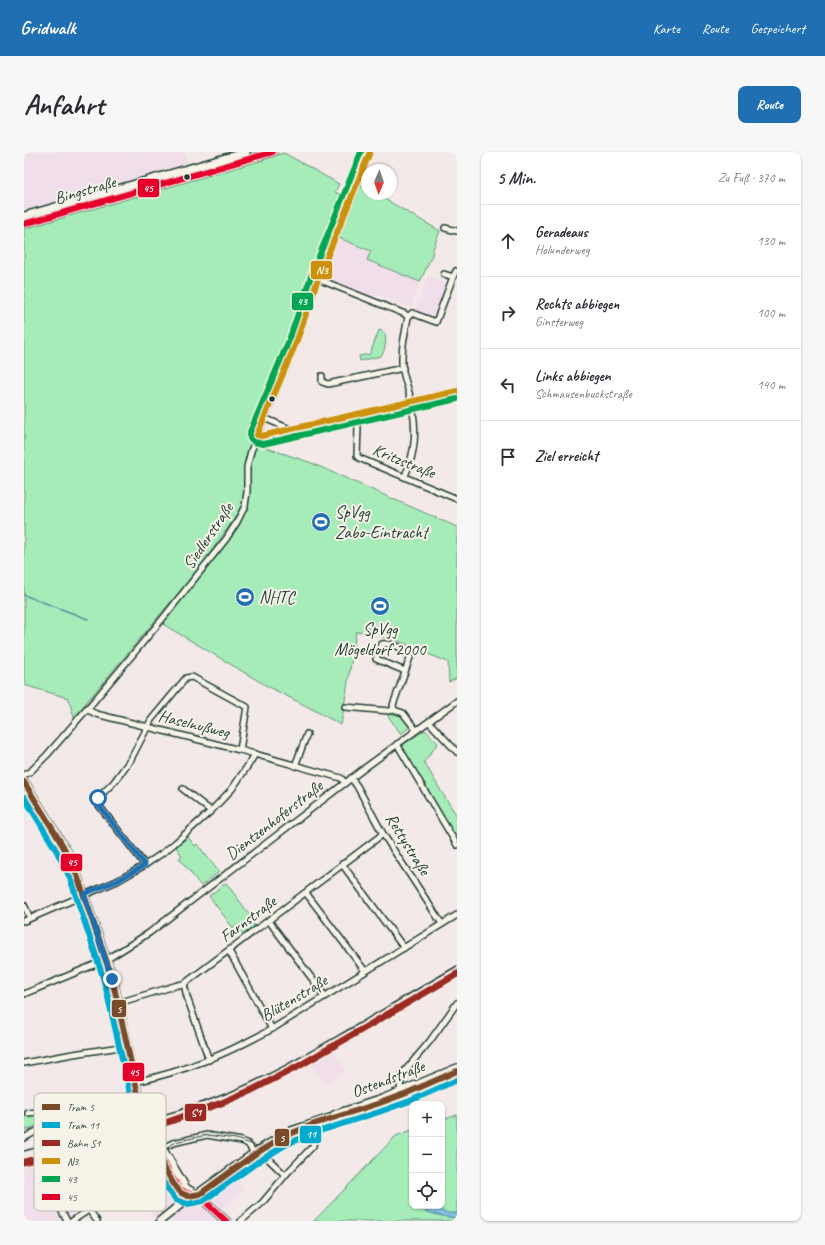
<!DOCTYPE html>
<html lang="de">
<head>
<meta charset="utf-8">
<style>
  body { margin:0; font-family:Caveat,sans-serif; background:#f7f7f7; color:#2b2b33 }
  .controls { position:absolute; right:12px; bottom:12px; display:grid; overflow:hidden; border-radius:8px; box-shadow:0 1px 3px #0004 }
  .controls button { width:36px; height:36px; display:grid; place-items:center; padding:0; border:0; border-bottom:1px solid #e1e1e2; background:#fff; color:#2b2b33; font:20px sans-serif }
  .compass { position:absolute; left:337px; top:12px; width:36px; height:36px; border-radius:50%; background:#fff; box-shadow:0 1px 3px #0004; rotate:182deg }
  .stop { position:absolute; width:12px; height:12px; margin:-9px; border:3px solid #1f6fb2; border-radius:50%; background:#fff }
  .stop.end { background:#1f6fb2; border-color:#fff; box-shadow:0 1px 4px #0008 }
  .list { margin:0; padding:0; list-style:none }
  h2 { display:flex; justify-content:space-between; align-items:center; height:52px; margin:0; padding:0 16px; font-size:17px }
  h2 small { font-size:13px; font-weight:400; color:#7c7c81 }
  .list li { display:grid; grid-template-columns:26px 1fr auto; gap:12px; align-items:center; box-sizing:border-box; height:72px; padding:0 16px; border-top:1px solid #e1e1e2 }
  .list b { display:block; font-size:15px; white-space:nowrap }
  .list p { margin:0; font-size:13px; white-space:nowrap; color:#7c7c81 }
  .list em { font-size:13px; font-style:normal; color:#7c7c81 }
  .icon { flex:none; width:22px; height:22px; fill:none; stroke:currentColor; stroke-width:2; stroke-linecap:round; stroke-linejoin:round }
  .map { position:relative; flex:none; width:433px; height:1069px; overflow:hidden; border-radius:8px }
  header { display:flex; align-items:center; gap:24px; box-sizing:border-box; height:56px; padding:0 20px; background:#1f6fb2; color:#fff }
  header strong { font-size:19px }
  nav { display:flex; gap:22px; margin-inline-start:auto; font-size:14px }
  .intro { display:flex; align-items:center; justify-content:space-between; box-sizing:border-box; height:96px; padding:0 24px }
  h1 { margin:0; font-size:28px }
  .button { padding:10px 18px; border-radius:8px; background:#1f6fb2; color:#fff; font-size:14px; font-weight:700 }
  main { display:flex; gap:24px; padding:0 24px }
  aside { flex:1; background:#fff; border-radius:8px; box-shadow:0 1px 3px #0004 }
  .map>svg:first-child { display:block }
  .built { fill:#f0deea }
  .green { fill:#a6ecb8; stroke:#629476 }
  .water { fill:#80c2e1; stroke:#598d9c }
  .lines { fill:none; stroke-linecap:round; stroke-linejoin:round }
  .stream { stroke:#598d9c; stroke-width:1.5 }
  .secondary-tunnel { stroke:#c9c7c5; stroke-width:7; stroke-dasharray:7 3.5; stroke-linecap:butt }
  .street-casing { stroke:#1f3d34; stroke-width:8 }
  .secondary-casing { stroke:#1f3d34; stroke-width:10 }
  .street { stroke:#f7f3e8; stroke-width:5 }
  .secondary { stroke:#f7f3e8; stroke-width:7 }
  .tram { stroke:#1f3d34; stroke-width:1 }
  .rail { stroke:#1f3d34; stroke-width:1.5 }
  .bus-1-casing { stroke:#f7f3e8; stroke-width:9 }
  .bus-2-casing { stroke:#f7f3e8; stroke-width:9 }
  .bus-3-casing { stroke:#f7f3e8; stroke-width:9 }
  .bus-1 { stroke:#cc910a; stroke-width:6 }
  .bus-2 { stroke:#00a651; stroke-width:6 }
  .bus-3 { stroke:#e4002b; stroke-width:6 }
  .rail-1-casing { stroke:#f7f3e8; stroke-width:10 }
  .rail-1 { stroke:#9a2a23; stroke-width:7 }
  .tram-1-casing { stroke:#f7f3e8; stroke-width:9 }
  .tram-2-casing { stroke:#f7f3e8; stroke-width:9 }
  .tram-1 { stroke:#7a4b2a; stroke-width:6 }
  .tram-2 { stroke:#00a9ce; stroke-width:6 }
  .route { stroke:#1f6fb2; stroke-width:5 }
  .bus-dot { fill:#1f3d34; stroke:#f7f3e8; stroke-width:1.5 }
  .labels { text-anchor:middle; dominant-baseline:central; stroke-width:4; stroke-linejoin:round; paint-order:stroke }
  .street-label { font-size:17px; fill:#1f3d34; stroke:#f7f3e8 }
  .poi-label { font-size:17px; fill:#1f3d34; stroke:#f7f3e8; text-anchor:start }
  .key { fill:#f7f3e8; stroke:#b6bcb2; stroke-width:1 }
  .key-label { font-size:11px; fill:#1f3d34 }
  .line-badge { stroke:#f7f3e8; stroke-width:1.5 }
  .badge-label { font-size:11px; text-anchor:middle; font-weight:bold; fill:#fff }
</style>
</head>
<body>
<header>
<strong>Gridwalk</strong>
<nav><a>Karte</a><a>Route</a><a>Gespeichert</a></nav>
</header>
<div class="intro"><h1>Anfahrt</h1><a class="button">Route</a></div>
<main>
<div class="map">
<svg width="433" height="1069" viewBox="0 0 433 1069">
  <rect width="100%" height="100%" fill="#f4e9e9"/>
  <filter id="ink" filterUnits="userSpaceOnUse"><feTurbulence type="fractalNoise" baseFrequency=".025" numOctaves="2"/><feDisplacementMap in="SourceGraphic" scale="8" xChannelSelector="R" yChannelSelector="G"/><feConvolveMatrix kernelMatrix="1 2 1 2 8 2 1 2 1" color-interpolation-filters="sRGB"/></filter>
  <g filter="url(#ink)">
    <g class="built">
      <path d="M0,0H160L164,12L0,58Z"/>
      <path d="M315,86L347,99L344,109L396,130L387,156L352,142L350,145L301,126L300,124Z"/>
      <path d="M404,124L425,132L413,165L391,157Z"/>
      <path d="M309,898L321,920L300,931L288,911Z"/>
      <path d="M63,996L66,1009L27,1020L29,1027L32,1024L37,1022L132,997L137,1000L153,1038L173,1048L184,1044L188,1038L208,1023L220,1038L197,1057L210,1068L209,1069H132L108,1034L45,1069H0V1015Z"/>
    </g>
    <g class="green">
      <path d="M260,1L315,32L311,40L321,45L221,310L219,350L210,367L177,414L50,565L44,546L0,533V76L42,62L128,39Z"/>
      <path d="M337,33L343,37V42H352L416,79L409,97L408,103L396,130L343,108L347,99L315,86Z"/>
      <path d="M355,178C358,179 359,179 361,182C363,187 361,200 357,204L336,209L335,204L346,202Z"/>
      <path d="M231,292L285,310L433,375V526L425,530L424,510L394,498L393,500L386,496V494L365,485L364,487L356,484L357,482L343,476L341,479L332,480L317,573L290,558L243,534L137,471L181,419L199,396L221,360L224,351L225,315Z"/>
      <path d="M364,561L376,562L387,574L377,582L364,564Z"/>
      <path d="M401,578L414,591L400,610L417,639L433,664V688L377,594Z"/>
      <path d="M164,685L171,694L173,692L195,720L177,734L155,706L158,704L152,695Z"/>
      <path d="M202,731L226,763L225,765L231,774L219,783L212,774L209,776L185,744Z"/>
      <path d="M4,959L13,961L14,964L31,962L32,965L0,979V960Z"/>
      <path d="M433,963V1069H290L372,984L388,978V1054H418V968Z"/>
    </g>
    <path class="water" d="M389,1054H400L424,1061H433V1066C417,1065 404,1061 389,1054Z"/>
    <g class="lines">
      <path class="stream" d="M0,443L64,467"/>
      <path class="secondary-tunnel" d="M121,963L126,977"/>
      <defs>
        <g id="street">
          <path d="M421,76L433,79"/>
          <path d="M429,125L432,119"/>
          <path d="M294,127L381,162L384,165C381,183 377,193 378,213C379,225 385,237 387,249C393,276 392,299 381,324"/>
          <path d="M384,165L388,161L412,170L429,125L420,122"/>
          <path d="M298,224V230L304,232L379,216"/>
          <path d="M331,263L334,275L333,304L335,306L433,347"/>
          <path d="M240,266L266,277"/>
          <path d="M233,283L237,284L433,239"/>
          <path d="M381,519L352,507L358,492C368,491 380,496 387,503L369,553L370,558L379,561L392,578"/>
          <path d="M321,555L365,559L370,558"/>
          <path d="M62,557L72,562L216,598L317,626L321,631"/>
          <path d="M405,570L433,600"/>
          <path d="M373,592L433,693"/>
          <path d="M271,614L283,582"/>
          <path d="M0,623L7,619L23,603L70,549L140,465L202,387L213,370L221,354L223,340V315L227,299L272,191L294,127L320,63L346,0"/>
          <path d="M327,626L333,634L359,682L418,772"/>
          <path d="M159,637L187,659"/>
          <path d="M318,712L380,796"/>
          <path d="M121,713L73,651L74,646L90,630L107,607L127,568L162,526L168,525L223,555L216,598"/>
          <path d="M282,741L341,819"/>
          <path d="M0,753L6,766"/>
          <path d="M0,769L93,729L121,713L140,700L151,691L187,659L208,637L227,609L231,602"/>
          <path d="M245,769L301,844"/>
          <path d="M205,799L248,877"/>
          <path d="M160,832L163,845L185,908"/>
          <path d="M0,842L82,808L125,781L342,615L433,549"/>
          <path d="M94,851L154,833L160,832L359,682"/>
          <path d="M0,911L49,902L103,894"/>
          <path d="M111,930C162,919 202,902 248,877L433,763"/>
          <path d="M378,944L376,933L379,921L406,889L433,851"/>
          <path d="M4,961L85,953L89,958L117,951"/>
          <path d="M0,986C14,978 27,971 43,967C60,964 73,967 89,958"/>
          <path d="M138,996L149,991L183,983L218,989L224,992L230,1001"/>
          <path d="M235,998L261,1023"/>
          <path d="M43,1069L35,1054L25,1023L123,996L132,990"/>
          <path d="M48,1069L65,1058L73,1069"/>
          <path d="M217,1069L238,1051L265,1019L289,994L291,981L289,971"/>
        </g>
        <g id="secondary">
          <path d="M0,64L222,0"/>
          <path d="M0,72L249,0"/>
          <path d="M0,629L44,701L53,723L89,827L111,930L121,963"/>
          <path d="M401,935L433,921"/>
          <path d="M126,977L132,990L140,999L162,1036L175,1044L202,1069"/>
          <path d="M136,1069L162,1048L176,1040L230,1001L246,991L267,979L306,966L312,962L358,947L433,916"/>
        </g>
      </defs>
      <use href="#street" class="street-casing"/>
      <use href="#secondary" class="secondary-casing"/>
      <use href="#street" class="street"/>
      <use href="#secondary" class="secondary"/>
      <path class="tram" d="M141,1017L139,1007L140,999L146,993L155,989L183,983L212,987L233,994L238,993L249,987"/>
      <path class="rail" d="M0,999C69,980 140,967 206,940C249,922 289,898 329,875C363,855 398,834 433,814"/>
      <defs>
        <path id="bus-1" d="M346,0L294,127L272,191L233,283L237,284L433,239"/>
        <path id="bus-2" d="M337,0L287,124L265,188L226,280V286L230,290L239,292L433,247"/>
        <g id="bus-3">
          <path d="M0,72L249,0"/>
          <path d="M0,629L44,701L53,723L89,827L114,940L126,977L136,1001L147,1024L156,1037L163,1041L173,1042L202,1069"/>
        </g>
      </defs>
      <use href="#bus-1" class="bus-1-casing"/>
      <use href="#bus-2" class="bus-2-casing"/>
      <use href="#bus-3" class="bus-3-casing"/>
      <use href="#bus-1" class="bus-1"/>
      <use href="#bus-2" class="bus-2"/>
      <use href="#bus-3" class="bus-3"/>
      <defs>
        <path id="rail-1" d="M0,1010L144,970L200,950L228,938L275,914L433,822"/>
      </defs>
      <use href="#rail-1" class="rail-1-casing"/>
      <use href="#rail-1" class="rail-1"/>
      <defs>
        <path id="tram-1" d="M0,630L39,694L53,723L88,826L116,951L141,1017L149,1031L157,1041L164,1044L176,1042L231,1002L261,984L290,972L353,952L383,941L433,919"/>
        <path id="tram-2" d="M0,645L32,698L46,726L80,828L109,954L134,1020L142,1035L152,1048L164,1052L179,1049L235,1009L265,991L293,980L355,960L386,949L433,928"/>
      </defs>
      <use href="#tram-1" class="tram-1-casing"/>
      <use href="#tram-2" class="tram-2-casing"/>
      <use href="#tram-1" class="tram-1"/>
      <use href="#tram-2" class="tram-2"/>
    </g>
  </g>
  <g class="lines" filter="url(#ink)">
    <path class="route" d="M74,646L73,651L121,713L93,729L60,742L88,827"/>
  </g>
  <defs>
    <symbol id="stadium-disc" viewBox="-11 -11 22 22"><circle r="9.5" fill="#1f6fb2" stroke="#f7f3e8"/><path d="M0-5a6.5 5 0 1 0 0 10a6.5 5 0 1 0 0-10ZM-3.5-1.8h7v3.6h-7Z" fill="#fff"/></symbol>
  </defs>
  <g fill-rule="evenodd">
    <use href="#stadium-disc" x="286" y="359" width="22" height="22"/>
    <use href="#stadium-disc" x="210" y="434" width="22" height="22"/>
    <use href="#stadium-disc" x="345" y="443" width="22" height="22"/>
  </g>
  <g class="bus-dot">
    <circle cx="163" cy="25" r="3.5"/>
    <circle cx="248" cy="247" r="3.5"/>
  </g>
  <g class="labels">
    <g class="street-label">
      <text transform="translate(61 38) rotate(-16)">Bingstraße</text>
      <text transform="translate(380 309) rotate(22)">Kritzstraße</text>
      <text transform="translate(184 384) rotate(-56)">Siedlerstraße</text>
      <text transform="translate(170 572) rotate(14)">Haselnußweg</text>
      <text transform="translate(250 668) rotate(-38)">Dientzenhoferstraße</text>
      <text transform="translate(384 692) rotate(58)">Rettystraße</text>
      <text transform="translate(224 767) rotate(-37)">Farnstraße</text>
      <text transform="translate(270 846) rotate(-31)">Blütenstraße</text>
      <text transform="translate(364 927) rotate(-21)">Ostendstraße</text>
    </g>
    <g class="poi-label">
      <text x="311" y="360">SpVgg<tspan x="311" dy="20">Zabo-Eintracht</tspan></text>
      <text x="235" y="445">NHTC</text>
      <text x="356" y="477" text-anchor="middle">SpVgg<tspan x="356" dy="20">Mögeldorf 2000</tspan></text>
    </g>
  </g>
  <rect x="10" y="941" width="132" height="118" rx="6" class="key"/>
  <rect x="18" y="952" width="18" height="6" fill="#7a4b2a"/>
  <rect x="18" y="970" width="18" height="6" fill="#00a9ce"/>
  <rect x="18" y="988" width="18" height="6" fill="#9a2a23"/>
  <rect x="18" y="1006" width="18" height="6" fill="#cc910a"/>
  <rect x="18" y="1024" width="18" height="6" fill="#00a651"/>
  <rect x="18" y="1042" width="18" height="6" fill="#e4002b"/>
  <g class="key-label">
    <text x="43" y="959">Tram 5</text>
    <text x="43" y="977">Tram 11</text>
    <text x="43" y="995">Bahn S1</text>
    <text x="43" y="1013">N3</text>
    <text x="43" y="1031">43</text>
    <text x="43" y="1049">45</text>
  </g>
  <g class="line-badge">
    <rect x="113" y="26" width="23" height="20" rx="4" fill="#e4002b"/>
    <rect x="286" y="108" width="23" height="20" rx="4" fill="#cc910a"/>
    <rect x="267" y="140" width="23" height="19" rx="4" fill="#00a651"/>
    <rect x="36" y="701" width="23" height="19" rx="4" fill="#e4002b"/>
    <rect x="87" y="847" width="16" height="19" rx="4" fill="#7a4b2a"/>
    <rect x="98" y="910" width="23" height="20" rx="4" fill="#e4002b"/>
    <rect x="160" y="951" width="23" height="19" rx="4" fill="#9a2a23"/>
    <rect x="275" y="973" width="23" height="19" rx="4" fill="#00a9ce"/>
    <rect x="250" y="976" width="16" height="19" rx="4" fill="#7a4b2a"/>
  </g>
  <g class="badge-label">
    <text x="124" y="40">45</text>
    <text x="298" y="122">N3</text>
    <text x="278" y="153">43</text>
    <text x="48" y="714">45</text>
    <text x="95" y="861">5</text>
    <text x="110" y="924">45</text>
    <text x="172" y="964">S1</text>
    <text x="287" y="986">11</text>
    <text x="258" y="990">5</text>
  </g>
</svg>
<div class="controls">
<button>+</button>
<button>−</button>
<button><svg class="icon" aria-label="locate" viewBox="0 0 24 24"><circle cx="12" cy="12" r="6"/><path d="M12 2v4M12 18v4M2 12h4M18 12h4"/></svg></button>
</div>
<svg class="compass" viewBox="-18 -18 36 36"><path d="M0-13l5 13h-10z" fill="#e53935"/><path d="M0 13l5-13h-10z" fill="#7c7c81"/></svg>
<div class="stop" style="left:74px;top:646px"></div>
<div class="stop end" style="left:88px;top:827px"></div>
</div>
<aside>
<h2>5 Min.<small>Zu Fuß · 370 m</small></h2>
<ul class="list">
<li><svg class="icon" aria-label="ahead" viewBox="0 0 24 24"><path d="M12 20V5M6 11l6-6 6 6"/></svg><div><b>Geradeaus</b><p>Holunderweg</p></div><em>130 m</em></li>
<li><svg class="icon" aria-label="right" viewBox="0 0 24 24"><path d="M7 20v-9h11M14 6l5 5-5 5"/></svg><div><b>Rechts abbiegen</b><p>Ginsterweg</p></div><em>100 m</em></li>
<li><svg class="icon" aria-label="left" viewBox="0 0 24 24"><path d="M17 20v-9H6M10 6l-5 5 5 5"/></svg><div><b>Links abbiegen</b><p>Schmausenbuckstraße</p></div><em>140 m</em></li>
<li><svg class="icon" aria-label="arrive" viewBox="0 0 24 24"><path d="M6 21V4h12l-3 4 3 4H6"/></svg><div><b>Ziel erreicht</b></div></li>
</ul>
</aside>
</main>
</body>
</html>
